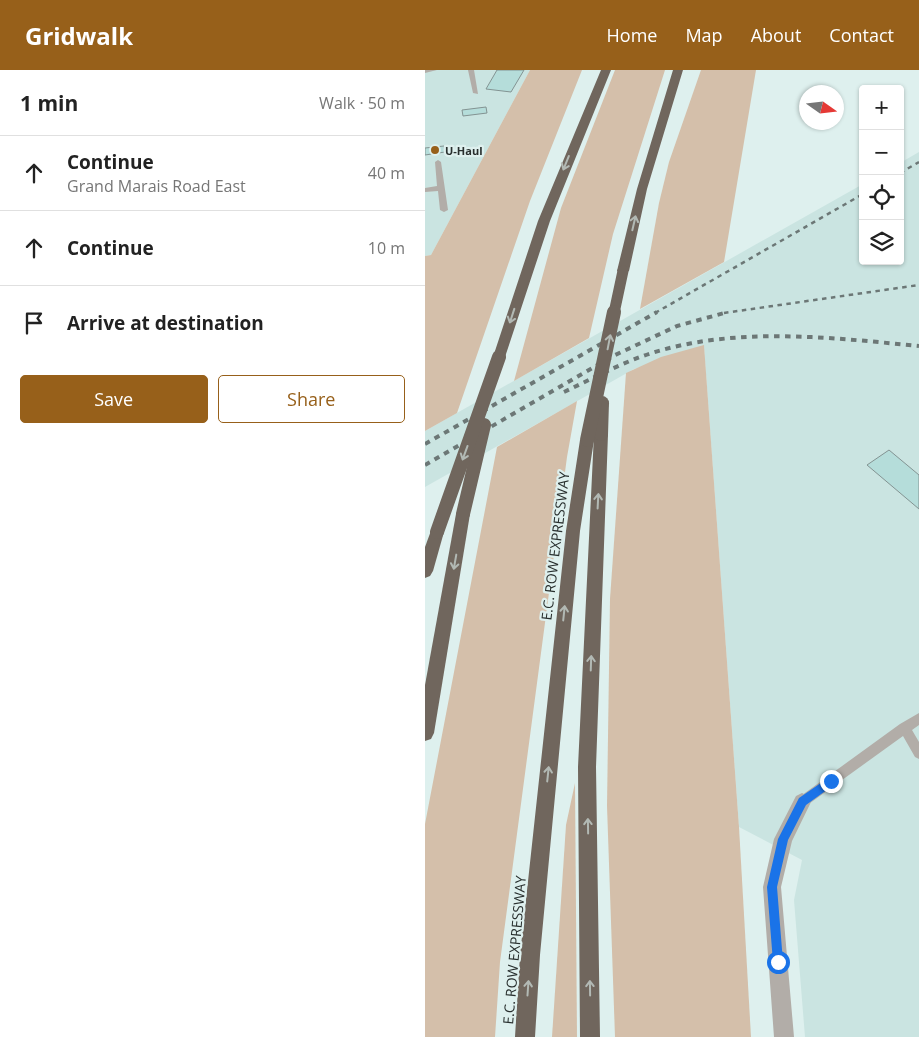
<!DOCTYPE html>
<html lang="en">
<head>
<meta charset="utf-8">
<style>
  body { margin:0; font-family:"Open Sans",sans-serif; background:#f6f6f6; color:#222 }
  .controls { position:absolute; right:15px; top:15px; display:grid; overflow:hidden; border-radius:5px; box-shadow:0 1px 4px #0004 }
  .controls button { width:45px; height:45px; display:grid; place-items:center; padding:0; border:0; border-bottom:1px solid #e0e0e0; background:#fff; color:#222; font:25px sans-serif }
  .compass { position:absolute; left:374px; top:15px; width:45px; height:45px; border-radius:50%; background:#fff; box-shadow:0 1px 4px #0004; rotate:104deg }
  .stop { position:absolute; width:15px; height:15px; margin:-11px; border:4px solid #1a73e8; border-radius:50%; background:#fff }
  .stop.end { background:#1a73e8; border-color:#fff; box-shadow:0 1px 5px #0008 }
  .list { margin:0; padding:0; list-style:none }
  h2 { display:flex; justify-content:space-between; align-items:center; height:65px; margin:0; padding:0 20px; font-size:21px }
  h2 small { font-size:16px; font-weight:400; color:#767676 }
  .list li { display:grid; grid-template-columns:32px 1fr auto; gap:15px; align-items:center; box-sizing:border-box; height:75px; padding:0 20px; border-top:1px solid #e0e0e0 }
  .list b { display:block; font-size:19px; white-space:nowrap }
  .list p { margin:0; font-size:16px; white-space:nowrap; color:#767676 }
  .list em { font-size:16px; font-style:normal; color:#767676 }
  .actions { display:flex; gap:10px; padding:15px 20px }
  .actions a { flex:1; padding:11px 0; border:1px solid #97601a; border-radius:5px; text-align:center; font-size:18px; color:#97601a }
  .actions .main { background:#97601a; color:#fff }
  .icon { flex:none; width:28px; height:28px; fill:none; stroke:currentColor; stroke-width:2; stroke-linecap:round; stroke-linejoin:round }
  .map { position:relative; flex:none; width:494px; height:967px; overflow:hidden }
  header { display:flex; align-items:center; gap:30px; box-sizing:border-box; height:70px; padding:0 25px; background:#97601a; color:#fff }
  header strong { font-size:24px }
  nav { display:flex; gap:28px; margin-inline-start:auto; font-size:18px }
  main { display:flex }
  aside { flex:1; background:#fff }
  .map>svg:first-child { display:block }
  .built { fill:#cae4e1 }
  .green { fill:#d4bfaa }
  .building { fill:#b5ddda; stroke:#839392 }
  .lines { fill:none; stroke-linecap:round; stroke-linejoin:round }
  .lane { fill:#b2ada8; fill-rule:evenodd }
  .street { fill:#b2ada8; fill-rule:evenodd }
  .highway { fill:#70665d; fill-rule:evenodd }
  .rail-far1 { stroke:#6c7776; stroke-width:2.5; stroke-dasharray:4.5 4.5; stroke-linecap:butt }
  .rail { stroke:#6c7776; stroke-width:4; stroke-dasharray:5.5 5.5; stroke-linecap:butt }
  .highway-bridge-far1 { stroke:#70665d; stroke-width:11 }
  .highway-bridge { stroke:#70665d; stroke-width:14 }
  .oneway { stroke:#b2b9b4 }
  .route { fill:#1a73e8 }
  .poi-dot { fill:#97601a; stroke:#def0ee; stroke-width:2 }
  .labels { text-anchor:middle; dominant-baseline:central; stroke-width:4.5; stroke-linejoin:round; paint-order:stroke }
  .far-poi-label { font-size:11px; font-weight:bold; fill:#282f2e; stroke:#def0ee; text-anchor:start }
  .street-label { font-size:14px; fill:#282f2e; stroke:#def0ee }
</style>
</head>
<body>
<header>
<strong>Gridwalk</strong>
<nav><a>Home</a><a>Map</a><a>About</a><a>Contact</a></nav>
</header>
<main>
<aside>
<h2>1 min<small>Walk · 50 m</small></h2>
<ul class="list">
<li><svg class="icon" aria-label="ahead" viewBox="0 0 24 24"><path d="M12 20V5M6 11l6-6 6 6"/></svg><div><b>Continue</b><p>Grand Marais Road East</p></div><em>40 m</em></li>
<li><svg class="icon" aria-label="ahead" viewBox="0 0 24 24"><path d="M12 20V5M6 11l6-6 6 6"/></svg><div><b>Continue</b></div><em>10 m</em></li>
<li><svg class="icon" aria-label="arrive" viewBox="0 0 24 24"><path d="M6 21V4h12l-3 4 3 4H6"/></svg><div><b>Arrive at destination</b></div></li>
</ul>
<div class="actions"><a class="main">Save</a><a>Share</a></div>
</aside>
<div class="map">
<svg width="494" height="967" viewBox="0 0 494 967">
  <rect width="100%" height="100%" fill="#def0ee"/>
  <g class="built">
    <path d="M0,0H105L6,185L0,186Z"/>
    <path d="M494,82V967H380L369,830L377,790L314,757L279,276L209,299L0,417V361L438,114V191H475V93Z"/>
  </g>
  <g class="green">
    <path d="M105,0H157L105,131L32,343L0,361V186L6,185Z"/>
    <path d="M190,0H240L188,164L164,268L89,311L136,138Z"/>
    <path d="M276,0H331L299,192L215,239L234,133L244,92Z"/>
    <path d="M279,275L314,757L326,967H190L182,736L185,529L201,303L236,287Z"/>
    <path d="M152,331L142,387L75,892L70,967H0V754L72,377Z"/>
    <path d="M150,713L152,967H127L141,755Z"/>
  </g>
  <g class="building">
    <path d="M72,0H99L86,22L61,19Z"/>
    <path d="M61,37L62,43L38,46L37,40Z"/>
    <path d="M19,76L20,82L0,85V78Z"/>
    <path d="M464,380L494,405V439L442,395Z"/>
  </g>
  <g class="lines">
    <g class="lane">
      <path d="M0,0H12L0,3Z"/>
      <path d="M43,0H49L53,24L48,23Z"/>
      <path d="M13,90L16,92L23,140L19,142L15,140L13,121L0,122V118L12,116L10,92Z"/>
      <path d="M494,643V655L487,660L494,672V689L490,687L478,666L381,736L377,738L373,736L371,732L373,728L475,654Z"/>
    </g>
    <path class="street" d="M377,723L383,726L386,732L367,771L356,817L369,967H349L338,817L349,769L371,726Z"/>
    <g class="highway">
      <path d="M176,0H186L125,151L80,287L78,290H70L68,287L113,151Z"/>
      <path d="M248,0H258L222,119L204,201L198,205L192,201L212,119Z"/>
      <path d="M176,359L183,364L171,697L175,967H155L153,697L169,364Z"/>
      <path d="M162,365L169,370L155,461L115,885L110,967H90L95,885L141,461L155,370Z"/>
      <path d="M38,438L43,440L45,444L9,663L6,669L0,671V615L31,444L33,440Z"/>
      <path d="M12,456L17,458L19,462L8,501L5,506L0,508V477L7,458Z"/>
    </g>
    <g class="rail-far1">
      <path d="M475,103L494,92"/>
      <path d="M230,243L438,124"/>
      <path d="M299,243L494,215"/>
    </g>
    <g class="rail">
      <path d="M139,322C171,307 203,289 237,280C320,257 410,268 494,276"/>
      <path d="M0,374L232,242"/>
      <path d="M0,395L188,286L252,256L303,242"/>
    </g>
    <path class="highway-bridge-far1" d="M189,243L198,201"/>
    <g class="highway-bridge">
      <path d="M176,364L177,333"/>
      <path d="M162,370L189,242"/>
      <path d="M38,444L59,355"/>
      <path d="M12,462L74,287"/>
    </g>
  </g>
  <defs><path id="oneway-shaft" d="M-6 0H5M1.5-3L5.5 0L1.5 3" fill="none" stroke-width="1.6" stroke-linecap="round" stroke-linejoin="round" transform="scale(1.25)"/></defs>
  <g class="oneway">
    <use href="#oneway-shaft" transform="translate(141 93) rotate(112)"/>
    <use href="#oneway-shaft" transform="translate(209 153) rotate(-77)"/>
    <use href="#oneway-shaft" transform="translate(87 246) rotate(108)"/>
    <use href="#oneway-shaft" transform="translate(184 272) rotate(-79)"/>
    <use href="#oneway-shaft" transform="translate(40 383) rotate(110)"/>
    <use href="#oneway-shaft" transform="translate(173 431) rotate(-87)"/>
    <use href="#oneway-shaft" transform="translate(30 492) rotate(100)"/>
    <use href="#oneway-shaft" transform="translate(139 543) rotate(-84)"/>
    <use href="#oneway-shaft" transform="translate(166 593) rotate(-88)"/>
    <use href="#oneway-shaft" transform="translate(123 704) rotate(-84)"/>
    <use href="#oneway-shaft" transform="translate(163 756) rotate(-91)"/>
    <use href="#oneway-shaft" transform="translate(103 918) rotate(-86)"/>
    <use href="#oneway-shaft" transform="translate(165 918) rotate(-91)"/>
  </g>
  <path class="route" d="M406,706L411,711L410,714L381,735L363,770L352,817L358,892L353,897L348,892L342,817L353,769L374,728Z"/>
  <circle class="poi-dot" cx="10" cy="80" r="5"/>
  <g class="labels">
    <g class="far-poi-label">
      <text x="20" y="80">U-Haul</text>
    </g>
    <g class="street-label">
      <text transform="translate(130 476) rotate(-83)">E.C. ROW EXPRESSWAY</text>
      <text transform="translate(89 880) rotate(-85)">E.C. ROW EXPRESSWAY</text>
    </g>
  </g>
</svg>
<div class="controls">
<button>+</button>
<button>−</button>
<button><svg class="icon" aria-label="locate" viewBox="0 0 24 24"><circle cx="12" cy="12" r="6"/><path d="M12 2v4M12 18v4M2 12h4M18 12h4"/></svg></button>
<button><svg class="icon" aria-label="layers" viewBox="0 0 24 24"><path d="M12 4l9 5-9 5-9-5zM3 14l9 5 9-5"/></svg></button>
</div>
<svg class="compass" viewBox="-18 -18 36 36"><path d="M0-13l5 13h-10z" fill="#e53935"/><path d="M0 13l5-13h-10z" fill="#767676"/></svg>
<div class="stop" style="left:353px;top:892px"></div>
<div class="stop end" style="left:406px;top:711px"></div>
</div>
</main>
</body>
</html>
